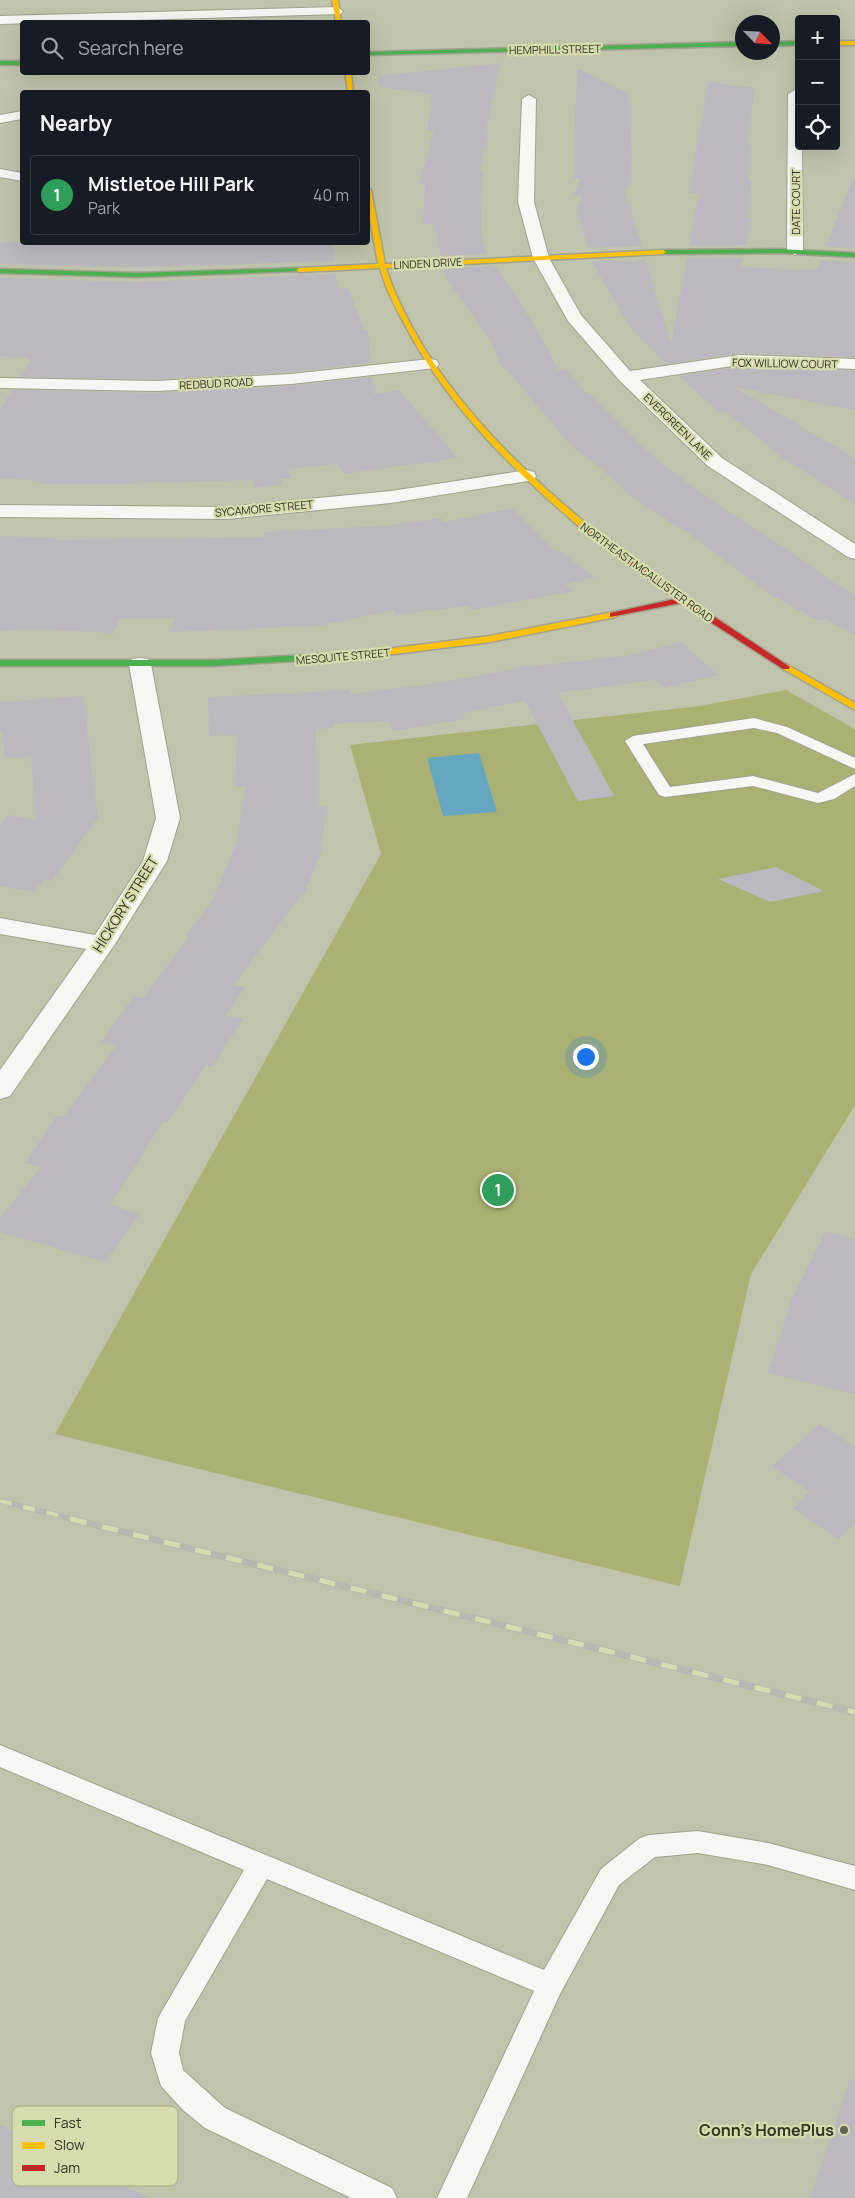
<!DOCTYPE html>
<html lang="en">
<head>
<meta charset="utf-8">
<style>
  body { margin:0; font-family:Manrope,sans-serif; background:#242831; color:#f1f3f6 }
  .controls { position:absolute; right:15px; top:15px; display:grid; overflow:hidden; border-radius:5px; box-shadow:0 5px 20px #0002 }
  .controls button { width:45px; height:45px; display:grid; place-items:center; padding:0; border:0; border-bottom:1px solid #363941; background:#171b24; color:#f1f3f6; font:25px sans-serif }
  .compass { position:absolute; left:735px; top:15px; width:45px; height:45px; border-radius:50%; background:#171b24; box-shadow:0 5px 20px #0002; rotate:115deg }
  .you { position:absolute; left:585px; top:1056px; width:18px; height:18px; margin:-12px; border:4px solid #fff; border-radius:50%; background:#1a73e8; box-shadow:0 0 0 8px #1a73e833 }
  .badge { display:grid; place-items:center; width:32px; height:32px; border-radius:50%; background:#d93025; color:#fff; font-size:16px; font-weight:700 }
  .pin { position:absolute; translate:-50% -50%; border:2px solid #fff; box-shadow:0 1px 5px #0006 }
  .list { margin:0; padding:0; list-style:none }
  h2 { display:flex; justify-content:space-between; align-items:center; height:65px; margin:0; padding:0 20px; font-size:21px }
  h2 small { font-size:16px; font-weight:400; color:#9ea1a6 }
  .list li { display:grid; grid-template-columns:32px 1fr auto; gap:15px; align-items:center; box-sizing:border-box; height:80px; margin:0 10px 10px; padding:0 10px; border:1px solid #363941; border-radius:5px }
  .list b { display:block; font-size:19px; white-space:nowrap }
  .list p { margin:0; font-size:16px; white-space:nowrap; color:#9ea1a6 }
  .list em { font-size:16px; font-style:normal; color:#9ea1a6 }
  .icon { flex:none; width:28px; height:28px; fill:none; stroke:currentColor; stroke-width:2; stroke-linecap:round; stroke-linejoin:round }
  .map { position:relative; flex:none; width:855px; height:2198px; overflow:hidden }
  .search { position:absolute; background:#171b24; box-shadow:0 5px 20px #0002; left:20px; top:20px; width:350px; height:55px; display:flex; align-items:center; gap:12px; box-sizing:border-box; padding:0 18px; border-radius:5px; color:#9ea1a6; font-size:19px }
  .panel { position:absolute; background:#171b24; box-shadow:0 5px 20px #0002; left:20px; top:90px; width:350px; height:155px; border-radius:5px }
  .map>svg:first-child { display:block }
  .green { fill:#abb173 }
  .water { fill:#65a7c0 }
  .building { fill:#bcb8c0 }
  .lines { fill:none; stroke-linecap:round; stroke-linejoin:round }
  .lane-casing { stroke:#a0a28f; stroke-width:2 }
  .street-casing { stroke:#a0a28f; stroke-width:2 }
  .fast-casing { stroke:#a0a28f; stroke-width:3 }
  .slow-casing { stroke:#a0a28f; stroke-width:3 }
  .jam-casing { stroke:#a0a28f; stroke-width:3 }
  .lane { fill:#f6f6f3; fill-rule:evenodd }
  .street { fill:#f6f6f3; fill-rule:evenodd }
  .fast { fill:#4caf50; fill-rule:evenodd }
  .slow { fill:#ffc107; fill-rule:evenodd }
  .jam { fill:#c62828; fill-rule:evenodd }
  .rail-far1-casing { stroke:#b8b8b2; stroke-width:5.5 }
  .rail-casing { stroke:#b8b8b2; stroke-width:7 }
  .rail-far1 { stroke:#d6dcad; stroke-width:4; stroke-dasharray:12; stroke-linecap:butt }
  .rail { stroke:#d6dcad; stroke-width:5; stroke-dasharray:16; stroke-linecap:butt }
  .poi-dot { fill:#656753; stroke:#d6dcad; stroke-width:2 }
  .labels { text-anchor:middle; dominant-baseline:central; stroke-width:4.5; stroke-linejoin:round; paint-order:stroke }
  .far-street-label { font-size:11px; fill:#333523; stroke:#d6dcad }
  .street-label { font-size:14px; fill:#333523; stroke:#d6dcad }
  .near-poi-label { font-size:16px; font-weight:bold; fill:#333523; stroke:#d6dcad; text-anchor:end }
  .key { fill:#d6dcad; stroke:#a5aa84; stroke-width:1 }
  .key-label { font-size:14px; fill:#333523 }
</style>
</head>
<body>
<div class="map">
<svg width="855" height="2198" viewBox="0 0 855 2198">
  <rect width="100%" height="100%" fill="#c1c4ac"/>
  <path class="green" d="M786,690L855,729V1105L751,1274L680,1586L55,1434L381,854L350,745L700,706Z"/>
  <path class="water" d="M479,753L497,812L443,816L427,758Z"/>
  <g class="building">
    <path d="M501,63L484,135H488L480,170L483,171L481,231L487,254L441,256L434,224H423L425,184H419L434,131H427L432,94L379,87V76Z"/>
    <path d="M578,68L628,93L632,159L628,190H625L642,246L588,248L577,211L582,196L574,195L580,178H574V130Z"/>
    <path d="M708,82L755,88L747,144L751,145L748,180H751L750,199L748,218H751L746,245H689L699,194L689,193Z"/>
    <path d="M853,178L855,179V248L826,247Z"/>
    <path d="M0,242H334L335,261L137,268L0,264Z"/>
    <path d="M687,258H743L741,267L817,270L821,260L855,262V357L739,353L666,364L632,330L591,261L646,260L671,344Z"/>
    <path d="M495,266L513,291L546,345L558,370L566,369L586,393L588,392L638,443L670,470L732,514L789,550L834,583L855,594V635L825,619L819,621L768,593L688,533L630,496L602,469L572,447L506,369H503L490,340L446,278L444,269Z"/>
    <path d="M336,274L337,288H348L364,330H368L371,363L291,372L156,379L21,377L31,360L28,359L29,358L0,356V278L137,282Z"/>
    <path d="M739,367L855,371V410L734,387L855,458V504L783,458L726,412L719,413L679,376Z"/>
    <path d="M372,377L374,394L399,390L458,458L344,474L337,464L288,469L291,478L281,479L282,484L254,488L252,480L125,484H40L41,481L0,478V409L12,390L156,393L291,386Z"/>
    <path d="M512,508L555,552L560,551L595,577L565,585L574,591L471,610L468,606L396,615L394,610L317,626L170,632L174,619L120,618L114,633L33,629L0,631V536L55,538L54,540L265,537L264,532L381,526L442,518L444,522Z"/>
    <path d="M681,642L718,675L664,688L655,680L558,693L614,796L578,801L525,701L462,713L466,719L393,731L389,721L333,724V728L316,729L318,807H326L321,852L304,895H301L234,985L245,987L226,1016L243,1019L212,1067L206,1065L167,1123L163,1122L110,1205L140,1214L105,1262L0,1232V1218L41,1167L25,1163L57,1115L63,1117L116,1046L101,1042L134,996L143,998L189,937L185,936L212,902L236,844L246,787H235L237,735L209,736L208,697L350,690L351,694L444,682L524,667L625,656Z"/>
    <path d="M83,696L98,818L52,881L44,879L34,892L0,886V825L8,815L36,820L31,756L5,758L2,731H0V702Z"/>
    <path d="M776,867L824,891L770,902L718,879Z"/>
    <path d="M826,1231L855,1240V1394L768,1373L792,1298Z"/>
    <path d="M820,1424L855,1447V1524L838,1539L793,1508L810,1492L772,1466Z"/>
    <path d="M850,2079L855,2080V2198H810Z"/>
    <path d="M0,2125L29,2139L150,2198H0Z"/>
  </g>
  <g class="lines">
    <defs>
      <g id="lane">
        <path d="M754,718L787,727L855,758V769L777,733L754,728L643,744L670,787L753,776L818,793L855,774V786L834,799L818,803L753,786L665,797L659,795L625,741L633,736Z"/>
        <path d="M0,1745L544,1970L601,1869L640,1838L649,1835L698,1831L768,1843L855,1866V1890L768,1865L698,1853L655,1857L619,1885L560,1994L467,2198H437L534,1991L267,1879L185,2021L179,2053L183,2070L225,2108L392,2188L397,2198H351L205,2128L183,2110L161,2086L151,2053L158,2018L244,1870L0,1767Z"/>
      </g>
      <g id="street">
        <path d="M337,7L343,11L341,14L0,24V16Z"/>
        <path d="M795,90L799,91V146H802L803,250L795,255L787,250L788,94Z"/>
        <path d="M529,95L536,99L534,202L549,258L581,315L630,371L739,355L855,359V369L739,365L640,380L722,458L855,544V559L848,557L708,466L620,381L568,321L533,258L518,202L522,99Z"/>
        <path d="M22,111V119L0,123V115Z"/>
        <path d="M0,169L22,173V181L0,177Z"/>
        <path d="M430,359L436,360L439,364L436,368L291,384L156,391L0,388V378L156,381L291,374Z"/>
        <path d="M527,470L534,472L536,476L534,480L391,503L226,519L0,517V505L226,507L391,491Z"/>
        <path d="M140,658L148,659L151,664L180,818L167,861L115,944L10,1096L0,1099V1070L86,949L0,934V918L95,935L143,861L156,818L129,664L132,659Z"/>
      </g>
      <g id="fast">
        <path d="M799,41V45L772,46V42Z"/>
        <path d="M742,42V46L368,55V52Z"/>
        <rect x="0" y="61" width="22" height="4"/>
        <path d="M779,249L855,253V257L779,253L663,254L660,252L663,250Z"/>
        <path d="M299,268L302,270L301,271L137,277L0,273V269L137,273Z"/>
        <path d="M362,652L365,653V657L213,666H0V660H213Z"/>
      </g>
      <g id="slow">
        <path d="M332,0H338L341,22H336Z"/>
        <rect x="836" y="41" width="19" height="4"/>
        <path d="M345,72H351L353,92H348Z"/>
        <path d="M368,188L371,190L385,264L663,250L666,252L663,254L386,268C392,288 402,308 412,327C457,409 524,472 595,531V535H589C518,475 450,410 406,327C396,309 385,288 380,268L299,272L296,270L299,268L378,264L368,208Z"/>
        <path d="M613,612L617,615L616,617L490,642L362,658L358,655L362,652L490,636Z"/>
        <path d="M786,664L855,703V710L783,669L782,667Z"/>
      </g>
      <path id="jam" d="M589,531H595L672,589L790,667L789,669H783L681,603L610,617V613L675,599L589,535Z"/>
    </defs>
    <use href="#lane" class="lane-casing"/>
    <use href="#street" class="street-casing"/>
    <use href="#fast" class="fast-casing"/>
    <use href="#slow" class="slow-casing"/>
    <use href="#jam" class="jam-casing"/>
    <use href="#lane" class="lane"/>
    <use href="#street" class="street"/>
    <use href="#fast" class="fast"/>
    <use href="#slow" class="slow"/>
    <use href="#jam" class="jam"/>
    <defs>
      <path id="rail-far1" d="M0,1501L77,1520"/>
      <path id="rail" d="M71,1519L855,1712"/>
    </defs>
    <use href="#rail-far1" class="rail-far1-casing"/>
    <use href="#rail" class="rail-casing"/>
    <use href="#rail-far1" class="rail-far1"/>
    <use href="#rail" class="rail"/>
  </g>
  <circle class="poi-dot" cx="844" cy="2130" r="5"/>
  <g class="labels">
    <g class="far-street-label">
      <text transform="translate(555 49) rotate(-1)">HEMPHILL STREET</text>
      <text transform="translate(795 202) rotate(-90)">DATE COURT</text>
      <text transform="translate(428 263) rotate(-3)">LINDEN DRIVE</text>
      <text transform="translate(785 363) rotate(1)">FOX WILLIOW COURT</text>
      <text transform="translate(216 383) rotate(-3)">REDBUD ROAD</text>
      <text transform="translate(678 426) rotate(44)">EVERGREEN LANE</text>
      <text transform="translate(264 508) rotate(-5)">SYCAMORE STREET</text>
      <text transform="translate(647 572) rotate(36)">NORTHEAST MCALLISTER ROAD</text>
      <text transform="translate(343 656) rotate(-5)">MESQUITE STREET</text>
    </g>
    <g class="street-label">
      <text transform="translate(125 904) rotate(-58)">HICKORY STREET</text>
    </g>
    <g class="near-poi-label">
      <text x="834" y="2130">Conn's HomePlus</text>
    </g>
  </g>
  <rect x="12" y="2106" width="166" height="80" rx="8" class="key"/>
  <rect x="22" y="2120" width="23" height="6" fill="#4caf50"/>
  <rect x="22" y="2142" width="23" height="7" fill="#ffc107"/>
  <rect x="22" y="2165" width="23" height="6" fill="#c62828"/>
  <g class="key-label">
    <text x="54" y="2128">Fast</text>
    <text x="54" y="2150">Slow</text>
    <text x="54" y="2173">Jam</text>
  </g>
</svg>
<div class="controls">
<button>+</button>
<button>−</button>
<button><svg class="icon" aria-label="locate" viewBox="0 0 24 24"><circle cx="12" cy="12" r="6"/><path d="M12 2v4M12 18v4M2 12h4M18 12h4"/></svg></button>
</div>
<svg class="compass" viewBox="-18 -18 36 36"><path d="M0-13l5 13h-10z" fill="#e53935"/><path d="M0 13l5-13h-10z" fill="#9ea1a6"/></svg>
<div class="you"></div>
<div class="pin badge" style="left:498px;top:1190px;background:#2e9e5b">1</div>
<div class="search"><svg class="icon" aria-label="search" viewBox="0 0 24 24"><circle cx="10" cy="10" r="6"/><path d="M15 15l6 6"/></svg>Search here</div>
<section class="panel">
<h2>Nearby<small></small></h2>
<ul class="list">
<li><span class="badge" style="background:#2e9e5b">1</span><div><b>Mistletoe Hill Park</b><p>Park</p></div><em>40 m</em></li>
</ul>
</section>
</div>
</body>
</html>
